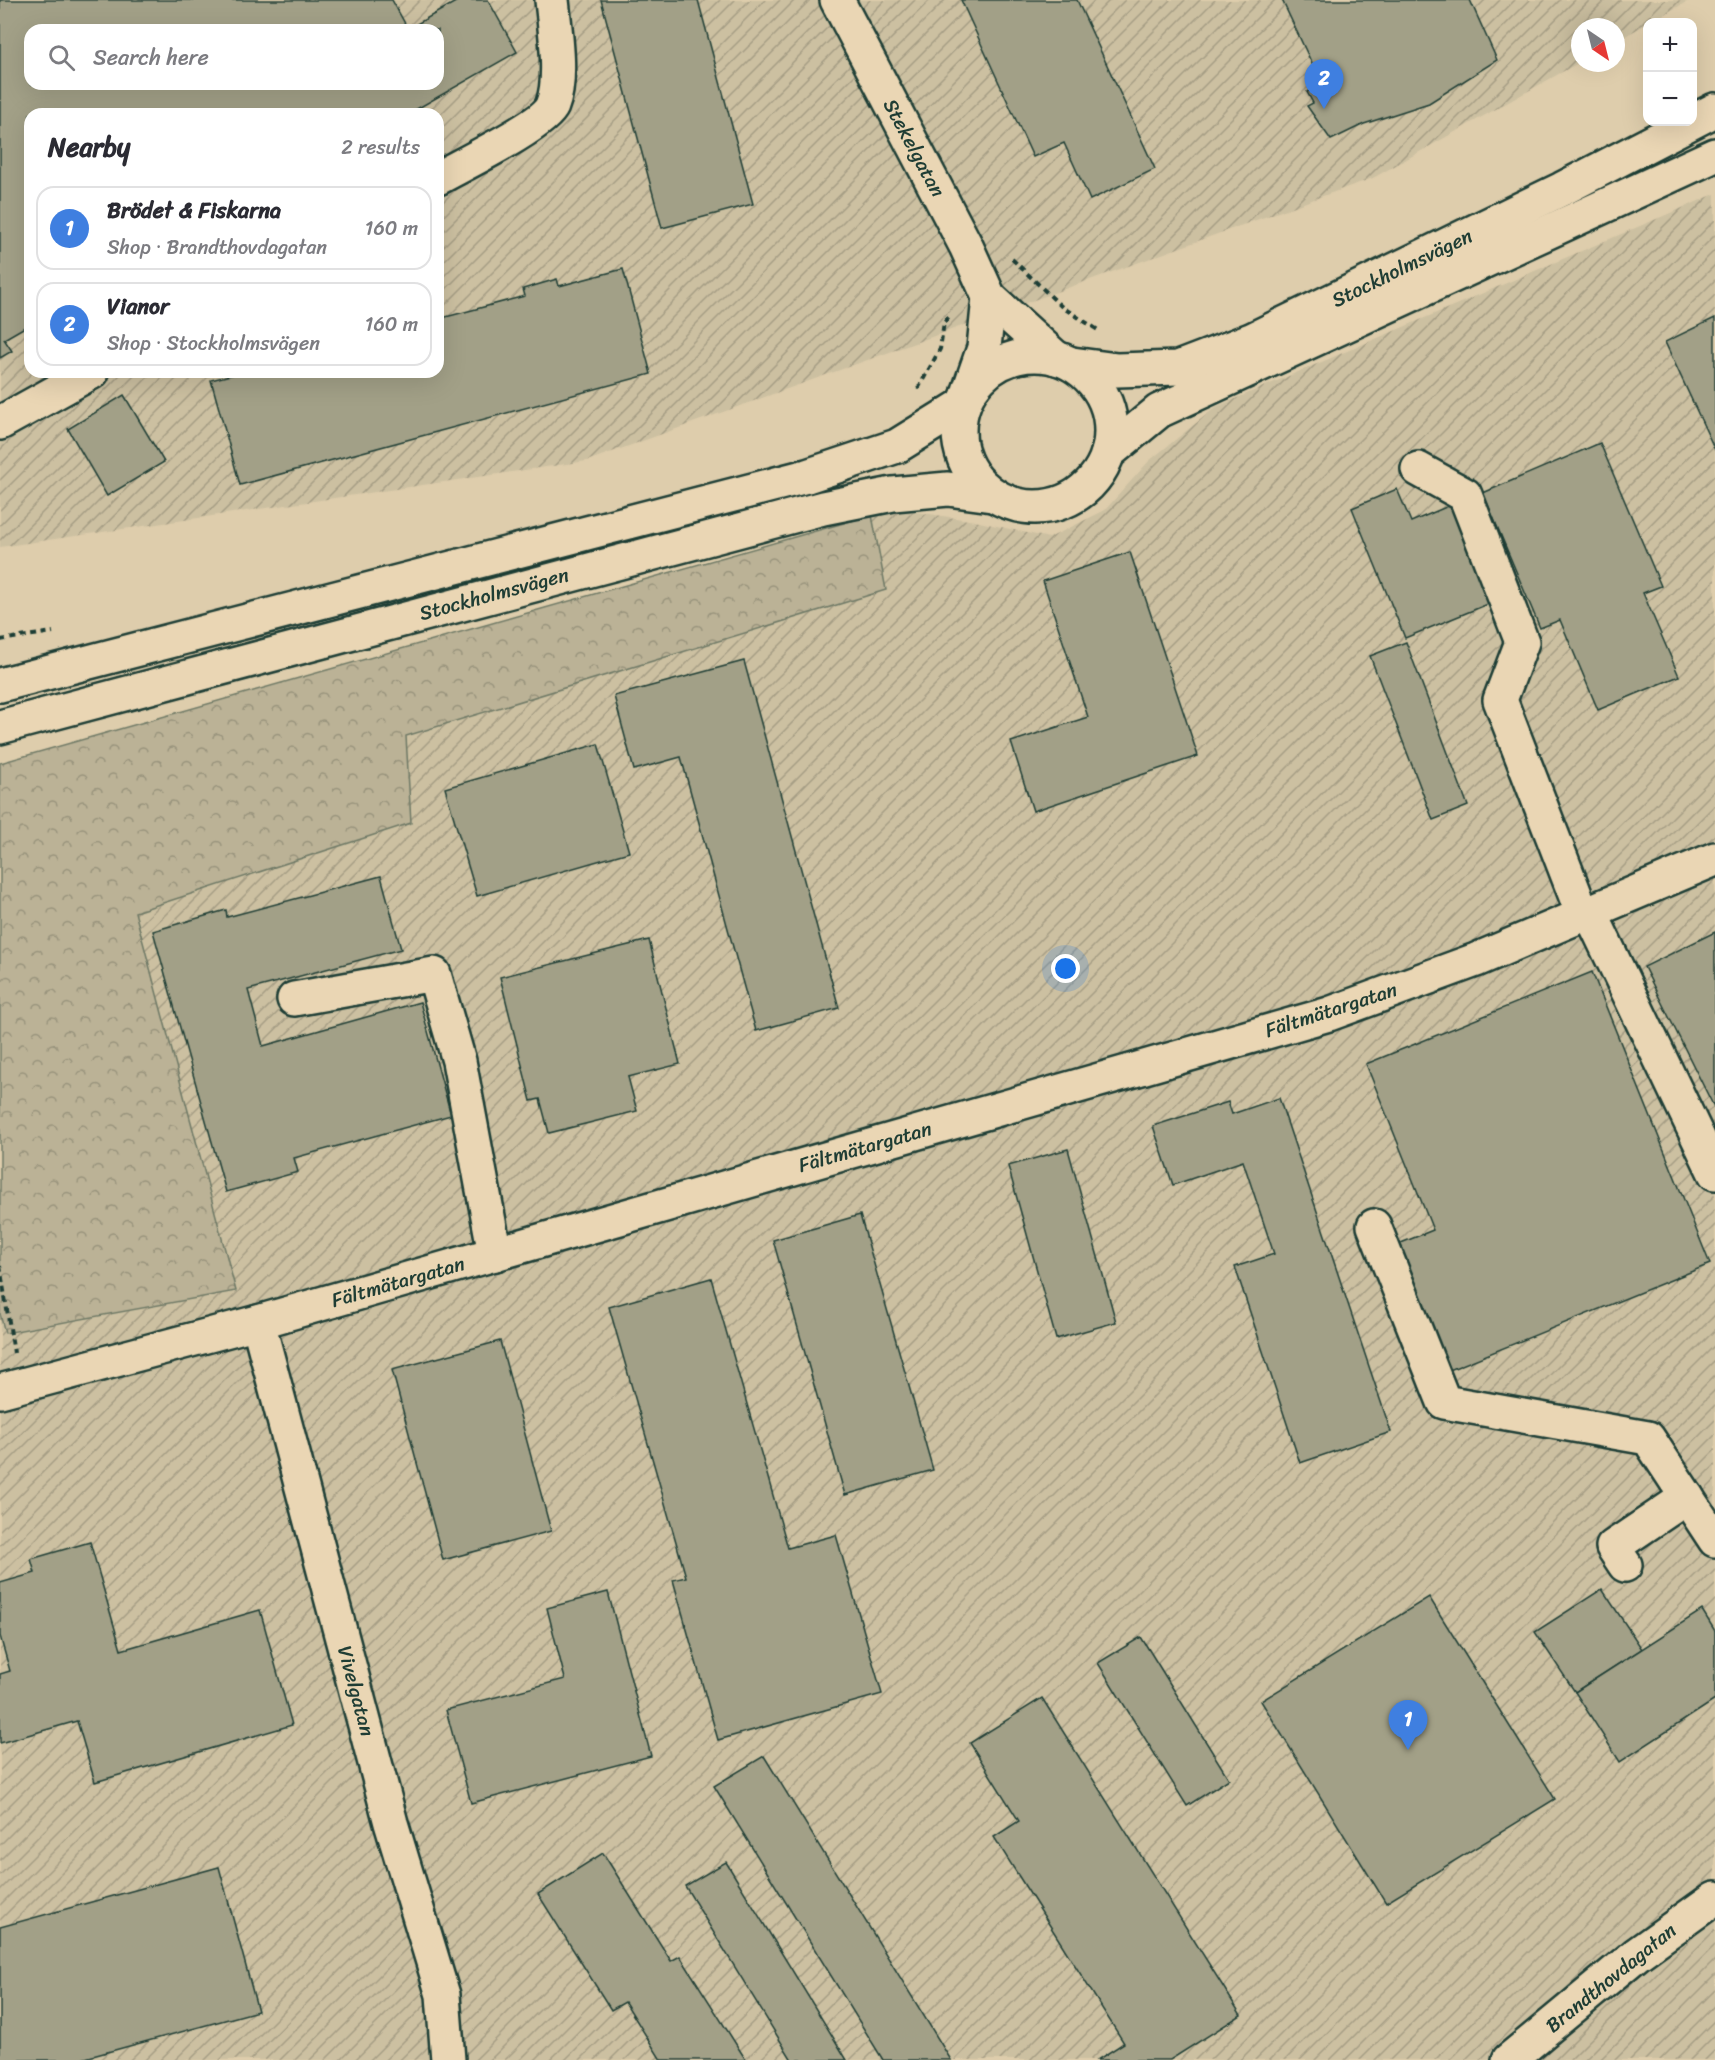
<!DOCTYPE html>
<html lang="en">
<head>
<meta charset="utf-8">
<style>
  body { margin:0; font-family:Sriracha,sans-serif; background:#f2f2f3; color:#2b2b33 }
  .controls { position:absolute; right:18px; top:18px; display:grid; overflow:hidden; border-radius:12px; box-shadow:0 6px 24px #0002 }
  .controls button { width:54px; height:54px; display:grid; place-items:center; padding:0; border:0; border-bottom:2px solid #e1e1e2; background:#fff; color:#2b2b33; font:30px sans-serif }
  .compass { position:absolute; left:1571px; top:18px; width:54px; height:54px; border-radius:50%; background:#fff; box-shadow:0 6px 24px #0002; rotate:145deg }
  .you { position:absolute; left:1066px; top:969px; width:21px; height:21px; margin:-15px; border:4px solid #fff; border-radius:50%; background:#1a73e8; box-shadow:0 0 0 9px #1a73e833 }
  .badge { display:grid; place-items:center; width:39px; height:39px; border-radius:50%; background:#0b8043; color:#fff; font-size:20px; font-weight:700 }
  .pin { position:absolute; translate:-50% -50px; filter:drop-shadow(0 2px 3px #0008) }
  .pin::after { content:''; position:absolute; top:32px; width:21px; height:18px; background:inherit; clip-path:polygon(0 0,100% 0,50% 100%) }
  .list { margin:0; padding:0; list-style:none }
  h2 { display:flex; justify-content:space-between; align-items:center; height:78px; margin:0; padding:0 24px; font-size:26px }
  h2 small { font-size:20px; font-weight:400; color:#7c7c81 }
  .list li { display:grid; grid-template-columns:39px 1fr auto; gap:18px; align-items:center; box-sizing:border-box; height:84px; margin:0 12px 12px; padding:0 12px; border:2px solid #e1e1e2; border-radius:18px }
  .list b { display:block; font-size:22px; white-space:nowrap }
  .list p { margin:0; font-size:20px; white-space:nowrap; color:#7c7c81 }
  .list em { font-size:20px; font-style:normal; color:#7c7c81 }
  .icon { flex:none; width:33px; height:33px; fill:none; stroke:currentColor; stroke-width:2; stroke-linecap:round; stroke-linejoin:round }
  .map { position:relative; flex:none; width:1715px; height:2060px; overflow:hidden }
  .search { position:absolute; background:#fff; box-shadow:0 6px 24px #0002; left:24px; top:24px; width:420px; height:66px; display:flex; align-items:center; gap:15px; box-sizing:border-box; padding:0 21px; border-radius:18px; color:#7c7c81; font-size:22px }
  .panel { position:absolute; background:#fff; box-shadow:0 6px 24px #0002; left:24px; top:108px; width:420px; height:270px; border-radius:18px }
  .map>svg:first-child { display:block }
  .industrial { fill:url(#industrial-furrows); fill-rule:evenodd }
  .forest { fill:url(#forest-crowns); stroke:#6d7865; stroke-width:1.5 }
  .building { fill:#a2a087; stroke:#1f3d34; stroke-width:1.5; fill-rule:evenodd }
  .lines { fill:none; stroke-linecap:round; stroke-linejoin:round }
  .minor-casing { stroke:#1f3d34; stroke-width:38 }
  .major-casing { stroke:#1f3d34; stroke-width:38 }
  .path { stroke:#1f3d34; stroke-width:4; stroke-dasharray:6 4.5; stroke-linecap:butt }
  .minor { stroke:#ead6b4; stroke-width:33 }
  .major { stroke:#ead6b4; stroke-width:33 }
  .labels { text-anchor:middle; dominant-baseline:central; stroke-width:4.5; stroke-linejoin:round; paint-order:stroke }
  .street-label { font-size:20px; fill:#1f3d34; stroke:#ead6b4 }
</style>
</head>
<body>
<div class="map">
<svg width="1715" height="2060" viewBox="0 0 1715 2060">
  <defs>
    <pattern id="industrial-furrows" width="10" height="10" patternUnits="userSpaceOnUse" patternTransform="scale(1.5)"><rect width="10" height="10" fill="#ccc0a1"/><path d="M-1 1l2-2M0 10L10 0M9 11l2-2" fill="none" stroke="#a59d84"/></pattern>
    <pattern id="forest-crowns" width="20" height="18" patternUnits="userSpaceOnUse" patternTransform="scale(1.5)"><rect width="20" height="18" fill="#bbb296"/><path d="M2 6a3 3 0 1 1 6 0M12 15a3 3 0 1 1 6 0" fill="none" stroke="#97927b"/></pattern>
  </defs>
  <rect width="100%" height="100%" fill="#decdac"/>
  <filter id="ink" filterUnits="userSpaceOnUse"><feTurbulence type="fractalNoise" baseFrequency=".0167" numOctaves="2"/><feDisplacementMap in="SourceGraphic" scale="12" xChannelSelector="R" yChannelSelector="G"/><feConvolveMatrix kernelMatrix="1 2 1 2 8 2 1 2 1" color-interpolation-filters="sRGB"/></filter>
  <g filter="url(#ink)">
    <g class="industrial">
      <path d="M0,0H1690L1616,41V27H1580V62L1373,178L587,461L0,547ZM30,30H438V84H30ZM30,114H438V372H30Z"/>
      <path d="M1715,194V2060H0V793L576,615L891,508L975,521L1049,538L1105,510L1149,461L1216,407Z"/>
    </g>
    <path class="forest" d="M872,515L886,590L406,736L411,823L135,912L236,1291L5,1333L0,1314V763Z"/>
    <g class="building">
      <path d="M0,0H392L408,29L459,0H488L517,52L408,114H30V324L4,339L12,351L0,358ZM30,30H438V84H30Z"/>
      <path d="M601,0H698L753,204L662,228Z"/>
      <path d="M961,0H1077L1155,169L1090,200L1064,143L1033,157Z"/>
      <path d="M1282,0H1470L1497,60L1429,103L1364,124L1331,140L1307,106L1313,103L1307,92L1321,83Z"/>
      <path d="M623,269L651,374L240,485L211,380L242,372H438V319L525,296L523,289L557,279L559,286Z"/>
      <path d="M1715,318V450L1665,342Z"/>
      <path d="M124,395L164,462L107,496L68,429Z"/>
      <path d="M1600,443L1661,586L1643,593L1679,676L1598,710L1560,620L1540,628L1483,493Z"/>
      <path d="M1397,489L1411,522L1453,504L1493,602L1405,638L1352,508Z"/>
      <path d="M1130,552L1198,756L1033,811L1011,742L1088,717L1043,581Z"/>
      <path d="M1406,642L1468,806L1433,820L1370,656Z"/>
      <path d="M744,661L839,1008L756,1031L681,757L634,770L614,696Z"/>
      <path d="M598,744L629,852L477,896L445,788Z"/>
      <path d="M381,876L401,949L248,990L263,1046L420,1002L451,1115L294,1158L298,1172L226,1192L153,931L226,910L227,917Z"/>
      <path d="M1715,932V1109L1644,967Z"/>
      <path d="M649,940L680,1064L628,1077L637,1111L549,1133L540,1099L531,1101L500,977Z"/>
      <path d="M1592,972L1710,1264L1447,1371L1396,1245L1433,1230L1366,1064Z"/>
      <path d="M1279,1098L1391,1432L1300,1463L1235,1267L1274,1254L1243,1161L1173,1185L1153,1126L1228,1102L1232,1114Z"/>
      <path d="M1068,1149L1116,1322L1056,1339L1008,1166Z"/>
      <path d="M860,1215L933,1470L845,1495L773,1240Z"/>
      <path d="M711,1278L788,1548L836,1535L882,1694L718,1740L673,1580L686,1577L609,1307Z"/>
      <path d="M500,1341L551,1531L443,1560L392,1370Z"/>
      <path d="M90,1542L121,1650L260,1610L292,1725L95,1782L77,1721L0,1743V1674L10,1671L0,1636V1583L35,1573L31,1559Z"/>
      <path d="M1602,1589L1642,1649L1575,1692L1535,1632Z"/>
      <path d="M608,1592L651,1756L471,1803L446,1710L565,1679L547,1608Z"/>
      <path d="M1429,1597L1555,1799L1386,1903L1261,1701Z"/>
      <path d="M1702,1610L1715,1631V1700L1620,1762L1575,1692Z"/>
      <path d="M1141,1637L1229,1779L1187,1806L1098,1663Z"/>
      <path d="M1042,1698L1241,2015L1170,2060H1097L1124,2043L994,1837L1019,1821L970,1743Z"/>
      <path d="M764,1756L951,2060H883L714,1786Z"/>
      <path d="M603,1853L671,1961L680,1956L746,2060H661L625,2002L611,2010L538,1894Z"/>
      <path d="M726,1862L847,2060H792L685,1886Z"/>
      <path d="M219,1867L258,2011L78,2060H0V1927Z"/>
    </g>
    <g class="lines">
      <defs>
        <g id="minor">
          <path d="M837,0L966,246L989,297L1056,358"/>
          <path d="M438,178C459,166 544,125 552,106C563,79 555,30 552,0"/>
          <path d="M969,391L984,348L989,297"/>
          <path d="M0,423L92,372"/>
          <path d="M1418,469L1465,495L1522,642L1500,700L1583,915"/>
          <path d="M1590,912L1715,1173"/>
          <path d="M294,999L434,974L459,1061L495,1254"/>
          <path d="M1374,1226L1444,1402L1648,1438L1715,1540"/>
          <path d="M258,1322L391,1823L443,1995L448,2060"/>
          <path d="M0,1391L258,1322L1329,1014L1476,960L1715,859"/>
          <path d="M1625,1565L1613,1547L1687,1497"/>
          <path d="M1509,2060L1637,1954L1715,1898"/>
        </g>
        <g id="major">
          <circle cx="1035" cy="431" r="76"/>
          <path d="M1072,364L1117,370L1178,368L1251,340L1562,189L1715,110"/>
          <path d="M1108,453L1159,411L1715,155"/>
          <path d="M0,685L807,476L897,446L963,405"/>
          <path d="M0,727L823,508L893,494L948,489L992,495"/>
        </g>
      </defs>
      <use href="#minor" class="minor-casing"/>
      <use href="#major" class="major-casing"/>
      <g class="path">
        <path d="M1012,259L1062,307L1098,330"/>
        <path d="M918,389L940,349L944,322L951,315"/>
        <path d="M0,640L53,632"/>
        <path d="M0,1266L14,1353"/>
      </g>
      <use href="#minor" class="minor"/>
      <use href="#major" class="major"/>
    </g>
  </g>
  <g class="labels">
    <g class="street-label">
      <text transform="translate(914 148) rotate(62)">Stekelgatan</text>
      <text transform="translate(1402 268) rotate(-26)">Stockholmsvägen</text>
      <text transform="translate(494 594) rotate(-15)">Stockholmsvägen</text>
      <text transform="translate(1331 1010) rotate(-18)">Fältmätargatan</text>
      <text transform="translate(865 1147) rotate(-16)">Fältmätargatan</text>
      <text transform="translate(398 1282) rotate(-16)">Fältmätargatan</text>
      <text transform="translate(356 1691) rotate(75)">Vivelgatan</text>
      <text transform="translate(1611 1978) rotate(-39)">Brandthovdagatan</text>
    </g>
  </g>
</svg>
<div class="controls">
<button>+</button>
<button>−</button>
</div>
<svg class="compass" viewBox="-18 -18 36 36"><path d="M0-13l5 13h-10z" fill="#e53935"/><path d="M0 13l5-13h-10z" fill="#7c7c81"/></svg>
<div class="you"></div>
<div class="pin badge" style="left:1408px;top:1750px;background:#3f7fe0">1</div>
<div class="pin badge" style="left:1324px;top:109px;background:#3f7fe0">2</div>
<div class="search"><svg class="icon" aria-label="search" viewBox="0 0 24 24"><circle cx="10" cy="10" r="6"/><path d="M15 15l6 6"/></svg>Search here</div>
<section class="panel">
<h2>Nearby<small>2 results</small></h2>
<ul class="list">
<li><span class="badge" style="background:#3f7fe0">1</span><div><b>Brödet &amp; Fiskarna</b><p>Shop · Brandthovdagatan</p></div><em>160 m</em></li>
<li><span class="badge" style="background:#3f7fe0">2</span><div><b>Vianor</b><p>Shop · Stockholmsvägen</p></div><em>160 m</em></li>
</ul>
</section>
</div>
</body>
</html>
